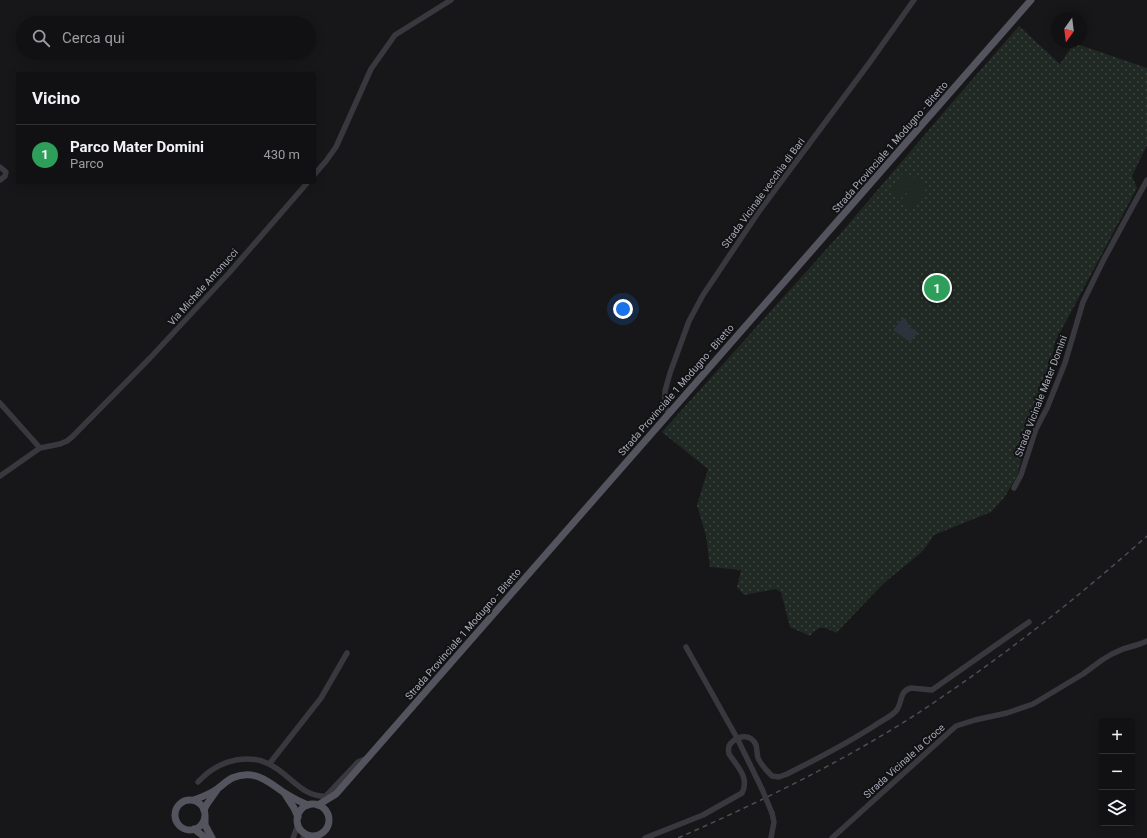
<!DOCTYPE html>
<html lang="it">
<head>
<meta charset="utf-8">
<style>
  body { margin:0; font-family:Roboto,sans-serif; background:#1e1f21; color:#f1f3f6 }
  .controls { position:absolute; right:12px; bottom:12px; display:grid; overflow:hidden; border-radius:4px; box-shadow:0 2px 10px #0003 }
  .controls button { width:36px; height:36px; display:grid; place-items:center; padding:0; border:0; border-bottom:1px solid #303133; background:#111113; color:#f1f3f6; font:20px sans-serif }
  .compass { position:absolute; left:1051px; top:12px; width:36px; height:36px; border-radius:50%; background:#111113; box-shadow:0 2px 10px #0003; rotate:194deg }
  .you { position:absolute; left:623px; top:309px; width:14px; height:14px; margin:-10px; border:3px solid #fff; border-radius:50%; background:#1a73e8; box-shadow:0 0 0 6px #1a73e833 }
  .badge { display:grid; place-items:center; width:26px; height:26px; border-radius:50%; background:#1a73e8; color:#fff; font-size:13px; font-weight:700 }
  .pin { position:absolute; translate:-50% -50%; border:2px solid #fff; box-shadow:0 1px 4px #0006 }
  .list { margin:0; padding:0; list-style:none }
  h2 { display:flex; justify-content:space-between; align-items:center; height:52px; margin:0; padding:0 16px; font-size:17px }
  h2 small { font-size:13px; font-weight:400; color:#9c9da0 }
  .list li { display:grid; grid-template-columns:26px 1fr auto; gap:12px; align-items:center; box-sizing:border-box; height:60px; padding:0 16px; border-top:1px solid #303133 }
  .list b { display:block; font-size:15px; white-space:nowrap }
  .list p { margin:0; font-size:13px; white-space:nowrap; color:#9c9da0 }
  .list em { font-size:13px; font-style:normal; color:#9c9da0 }
  .icon { flex:none; width:22px; height:22px; fill:none; stroke:currentColor; stroke-width:2; stroke-linecap:round; stroke-linejoin:round }
  .map { position:relative; flex:none; width:1147px; height:838px; overflow:hidden }
  .search { position:absolute; background:#111113; box-shadow:0 2px 10px #0003; left:16px; top:16px; width:300px; height:44px; display:flex; align-items:center; gap:10px; box-sizing:border-box; padding:0 14px; border-radius:22px; color:#9c9da0; font-size:15px }
  .panel { position:absolute; background:#111113; box-shadow:0 2px 10px #0003; left:16px; top:72px; width:300px; height:112px; border-radius:4px }
  .map>svg:first-child { display:block }
  .park { fill:url(#park-dots) }
  .pitch { fill:#202923 }
  .water { fill:#2c333d }
  .lines { fill:none; stroke-linecap:round; stroke-linejoin:round }
  .minor { stroke:#38383e; stroke-width:5.5 }
  .major { stroke:#53545d; stroke-width:7 }
  .rail { stroke:#4c4d55; stroke-width:1.5; stroke-dasharray:5 4; stroke-linecap:butt }
  .minor-bridge { stroke:#38383e; stroke-width:5.5 }
  .labels { text-anchor:middle; dominant-baseline:central; stroke-width:4; stroke-linejoin:round; paint-order:stroke }
  .street-label { font-size:10px; fill:#a8abb9; stroke:#121214 }
</style>
</head>
<body>
<div class="map">
<svg width="1147" height="838" viewBox="0 0 1147 838">
  <defs>
    <pattern id="park-dots" width="8" height="8" patternUnits="userSpaceOnUse"><rect width="8" height="8" fill="#202923"/><path d="M2 2h.1M6 6h.1" fill="none" stroke="#3e4541" stroke-width="1.8" stroke-linecap="round"/></pattern>
  </defs>
  <rect width="100%" height="100%" fill="#171719"/>
  <path class="park" d="M1019,26L1060,64L1074,43L1147,68V145L1132,176L1137,188L1055,342L1042,408L1032,420L1017,476L1004,498L991,512L934,535L923,551L884,583L836,633C824,626 819,625 810,636L790,627L781,592L775,589L744,595L737,587L741,570L710,567L706,536L697,505L708,469L662,432L840,234L950,105Z"/>
  <g class="pitch">
    <path d="M904,171L916,179L900,200L890,192Z"/>
    <path d="M917,180L928,187L912,208L901,201Z"/>
  </g>
  <path class="water" d="M903,318L906,319L910,328L917,331V334L911,341L907,340L893,330Z"/>
  <g class="lines">
    <g class="minor">
      <path d="M0,167L6,172L5,176L0,180"/>
      <path d="M314,175L326,161L336,147L371,69L395,35L451,0"/>
      <path d="M0,403L40,448"/>
      <path d="M669,413L666,409L665,404V391L670,373L689,321L703,295L760,210L870,62L914,0"/>
      <path d="M0,476L40,448L60,444L67,441L72,437L150,358L229,273L308,182"/>
      <path d="M1014,488L1021,475L1036,429L1047,408L1065,363L1083,302L1103,261L1147,180"/>
      <path d="M686,647L737,738L762,789"/>
      <path d="M270,763L321,698L347,653"/>
      <path d="M198,782C209,770 220,763 236,760C283,751 293,799 326,796L358,762L365,759"/>
      <path d="M293,838L298,825"/>
      <path d="M303,838L308,835"/>
      <path d="M645,838L703,815L742,793C750,778 737,766 729,754C728,749 728,745 732,742C740,735 751,734 756,745C757,749 757,754 758,758C761,765 767,771 772,776L779,777L787,774C817,759 846,744 874,726C881,721 890,717 895,712C903,705 898,691 911,688L932,690L1029,622"/>
      <path d="M771,838L774,822L772,813"/>
      <path d="M832,838L956,726L975,720L1007,713L1033,704L1083,674L1102,660L1112,654L1123,649L1140,644L1147,641"/>
    </g>
    <g class="major">
      <path d="M285,794L294,808L298,817"/>
      <circle cx="190" cy="815" r="15"/>
      <path d="M194,800C202,797 210,794 217,789C222,786 226,781 232,778C253,769 267,780 283,792C291,797 300,802 308,805"/>
      <circle cx="313" cy="820" r="16"/>
      <path d="M318,805L336,794L1031,0"/>
      <path d="M204,810L207,804L217,790"/>
      <path d="M205,818V825L212,838"/>
      <path d="M194,829L206,838"/>
    </g>
    <path class="rail" d="M678,838C758,803 838,764 912,717C995,663 1073,602 1147,536"/>
    <path class="minor-bridge" d="M762,789L772,813"/>
  </g>
  <g class="labels">
    <g class="street-label">
      <text transform="translate(890 147) rotate(-49)">Strada Provinciale 1 Modugno - Bitetto</text>
      <text transform="translate(763 193) rotate(-54)">Strada Vicinale vecchia di Bari</text>
      <text transform="translate(203 287) rotate(-48)">Via Michele Antonucci</text>
      <text transform="translate(676 390) rotate(-49)">Strada Provinciale 1 Modugno - Bitetto</text>
      <text transform="translate(1041 396) rotate(-69)">Strada Vicinale Mater Domini</text>
      <text transform="translate(463 634) rotate(-49)">Strada Provinciale 1 Modugno - Bitetto</text>
      <text transform="translate(904 761) rotate(-42)">Strada Vicinale la Croce</text>
    </g>
  </g>
</svg>
<div class="controls">
<button>+</button>
<button>−</button>
<button><svg class="icon" aria-label="layers" viewBox="0 0 24 24"><path d="M12 4l9 5-9 5-9-5zM3 14l9 5 9-5"/></svg></button>
</div>
<svg class="compass" viewBox="-18 -18 36 36"><path d="M0-13l5 13h-10z" fill="#e53935"/><path d="M0 13l5-13h-10z" fill="#9c9da0"/></svg>
<div class="you"></div>
<div class="pin badge" style="left:937px;top:288px;background:#2e9e5b">1</div>
<div class="search"><svg class="icon" aria-label="search" viewBox="0 0 24 24"><circle cx="10" cy="10" r="6"/><path d="M15 15l6 6"/></svg>Cerca qui</div>
<section class="panel">
<h2>Vicino<small></small></h2>
<ul class="list">
<li><span class="badge" style="background:#2e9e5b">1</span><div><b>Parco Mater Domini</b><p>Parco</p></div><em>430 m</em></li>
</ul>
</section>
</div>
</body>
</html>
